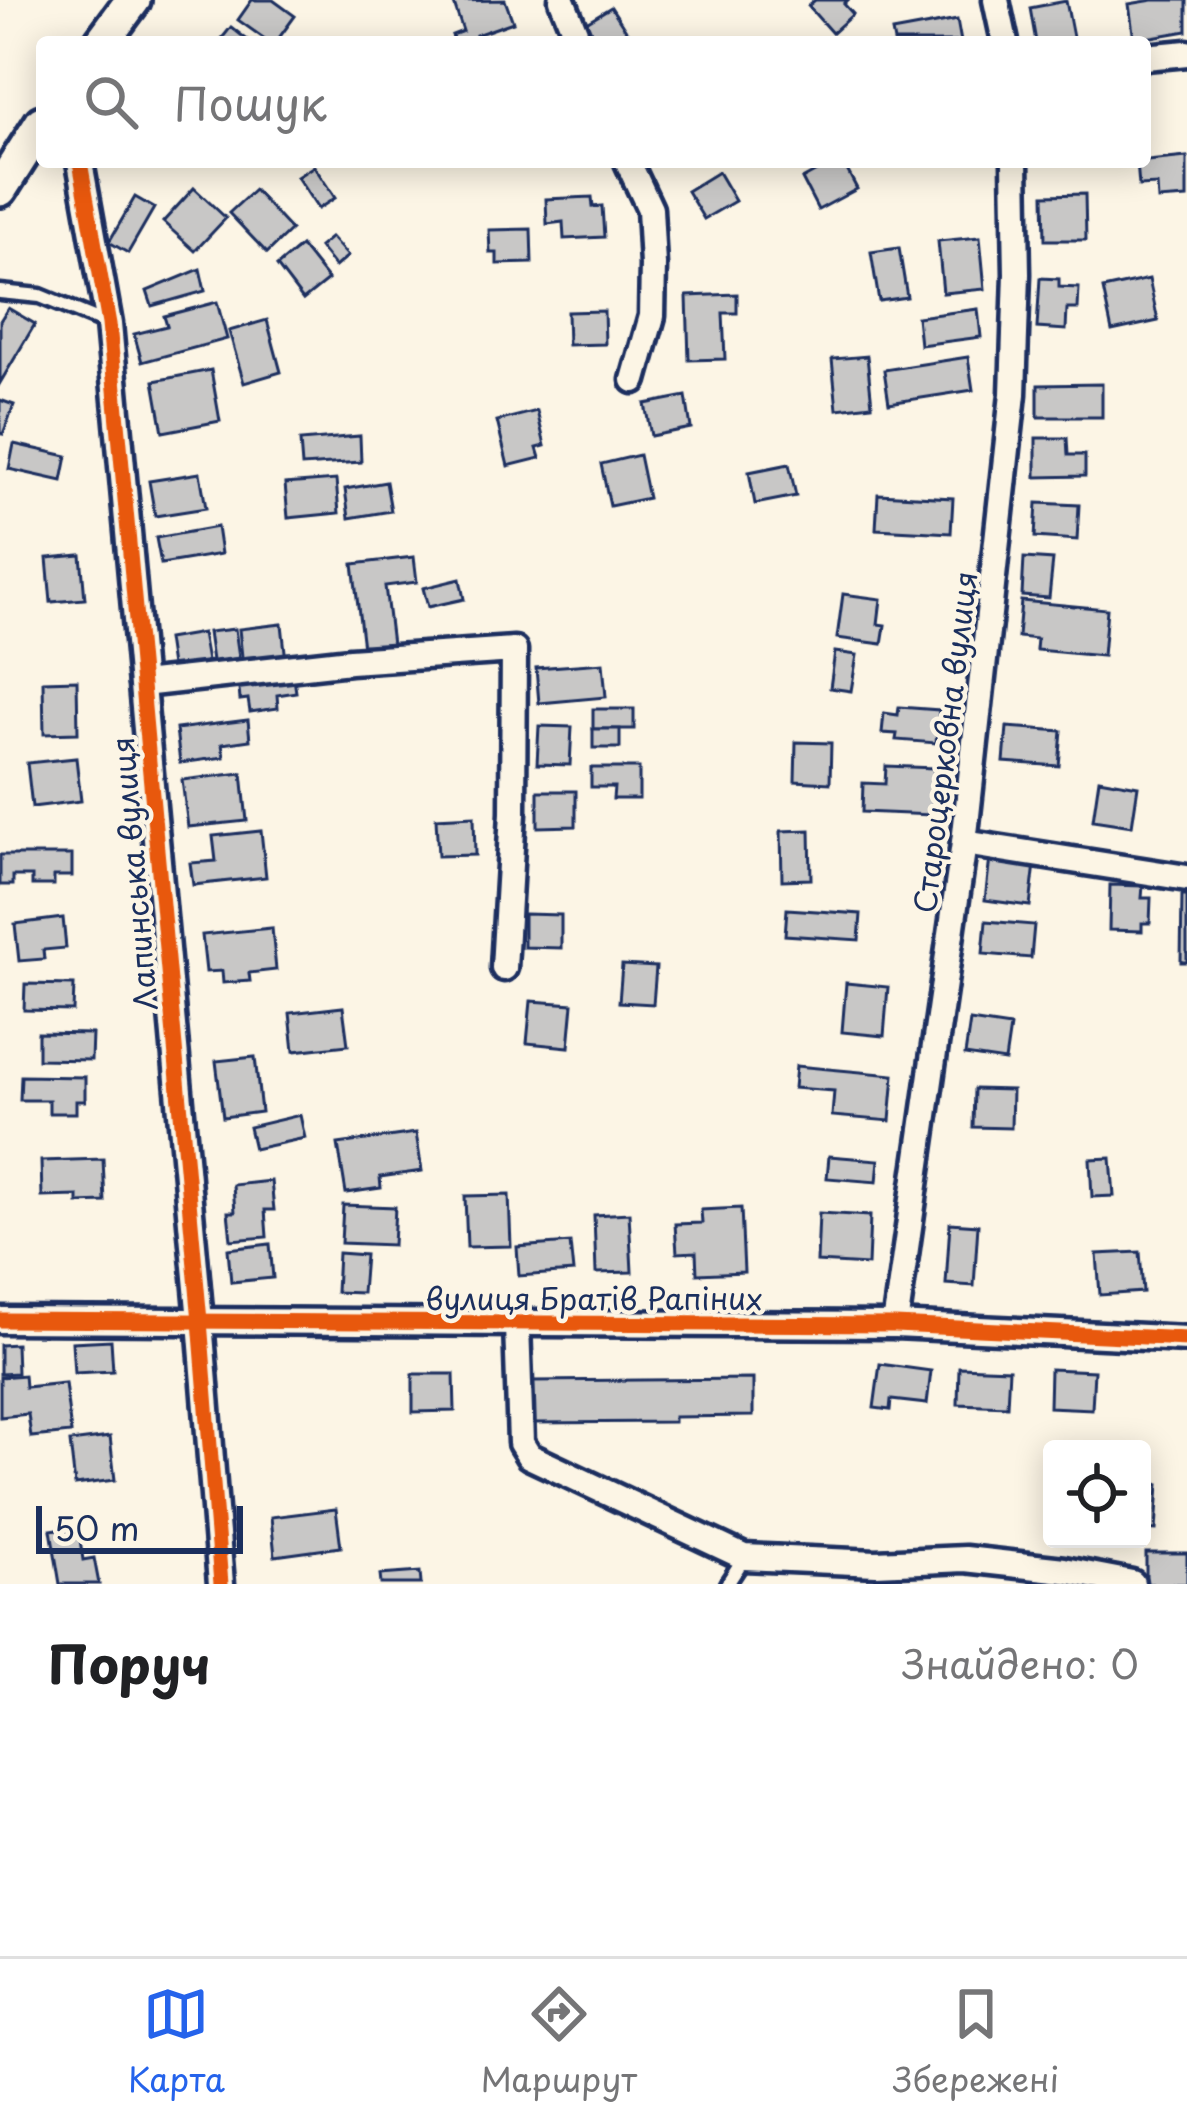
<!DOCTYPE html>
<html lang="uk">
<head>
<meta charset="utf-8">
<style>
  body { margin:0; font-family:"Playpen Sans",sans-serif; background:#f2f2f2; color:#202124 }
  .controls { position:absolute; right:36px; bottom:36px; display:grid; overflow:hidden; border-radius:12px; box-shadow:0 6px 30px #0003 }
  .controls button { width:108px; height:108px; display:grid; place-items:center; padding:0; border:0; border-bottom:3px solid #e0e0e0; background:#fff; color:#202124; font:60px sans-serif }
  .scale { position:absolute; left:36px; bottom:30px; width:207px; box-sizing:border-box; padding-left:12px; border:6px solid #1b2f5e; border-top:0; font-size:33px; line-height:42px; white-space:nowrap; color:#1b2f5e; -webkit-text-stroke:9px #fcf5e5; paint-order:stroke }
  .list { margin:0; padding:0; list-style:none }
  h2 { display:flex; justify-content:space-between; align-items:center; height:156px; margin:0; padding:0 48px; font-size:51px }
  h2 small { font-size:39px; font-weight:400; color:#757577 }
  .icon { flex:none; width:66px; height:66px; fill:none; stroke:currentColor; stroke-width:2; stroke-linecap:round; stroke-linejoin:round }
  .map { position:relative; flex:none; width:1187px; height:1584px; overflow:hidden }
  .search { position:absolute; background:#fff; box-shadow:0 6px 30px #0003; left:36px; right:36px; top:36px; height:132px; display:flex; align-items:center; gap:30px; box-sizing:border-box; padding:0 42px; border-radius:12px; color:#757577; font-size:45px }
  .sheet { height:372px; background:#fff }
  nav { display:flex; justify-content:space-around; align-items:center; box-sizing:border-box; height:168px; border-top:3px solid #e0e0e0; background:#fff; font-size:33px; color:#757577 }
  nav a { display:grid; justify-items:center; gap:6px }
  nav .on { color:#2563eb }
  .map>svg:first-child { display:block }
  .building { fill:#c8c7c6; stroke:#1b2f5e; stroke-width:3 }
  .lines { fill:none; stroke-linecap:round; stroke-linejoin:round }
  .lane-casing { stroke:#1b2f5e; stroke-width:21 }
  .street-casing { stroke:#1b2f5e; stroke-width:33 }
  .secondary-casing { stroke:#1b2f5e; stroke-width:42 }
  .lane { stroke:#fcf5e5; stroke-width:12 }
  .street { stroke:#fcf5e5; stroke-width:24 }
  .secondary { stroke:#fcf5e5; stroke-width:33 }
  .cycleway-casing { stroke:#fcf5e5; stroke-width:22 }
  .cycleway { stroke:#e8590c; stroke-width:15 }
  .labels { text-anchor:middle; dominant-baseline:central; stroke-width:9; stroke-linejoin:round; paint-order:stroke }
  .street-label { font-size:30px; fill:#1b2f5e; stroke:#fcf5e5 }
</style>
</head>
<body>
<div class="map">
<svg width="1187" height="1584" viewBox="0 0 1187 1584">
  <rect width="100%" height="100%" fill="#fcf5e5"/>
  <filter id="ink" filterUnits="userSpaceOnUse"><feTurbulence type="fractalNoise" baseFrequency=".00833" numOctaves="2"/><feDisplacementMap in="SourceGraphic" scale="24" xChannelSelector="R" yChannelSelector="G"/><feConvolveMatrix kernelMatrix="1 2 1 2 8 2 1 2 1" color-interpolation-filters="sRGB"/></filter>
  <g filter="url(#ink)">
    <g class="building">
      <path d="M252,0H273L295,16L276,42H269L238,20Z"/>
      <path d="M505,0L513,22L476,35L478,42H455L452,35L463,31L453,1Z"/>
      <path d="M815,0H848L844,4L853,14L832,33L808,6Z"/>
      <path d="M1153,0H1187V31L1134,40L1129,4Z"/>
      <path d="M1066,1L1074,42H1036L1030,8Z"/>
      <path d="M611,7L631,38L625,42H594L583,24Z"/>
      <path d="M957,20L961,42H894L892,32Z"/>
      <path d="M231,27L250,42H219Z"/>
      <path d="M1187,157V198L1158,200L1157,185L1139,186L1137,162Z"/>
      <path d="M833,162H843L857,189L818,210L802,179Z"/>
      <path d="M314,166L335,198L318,209L297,177Z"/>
      <path d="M718,172L735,201L704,219L687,191Z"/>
      <path d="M194,188L226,218L195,251L163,222Z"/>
      <path d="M254,190L291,230L267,253L229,213Z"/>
      <path d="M1085,194L1086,240H1045L1044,195Z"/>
      <path d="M135,197L154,208L128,253L109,242Z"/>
      <path d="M592,197L593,207L602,206L604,237L564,239L563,222L547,224L546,199Z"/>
      <path d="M531,229L532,263L497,264V253H490L489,230Z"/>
      <path d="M331,237L348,256L335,267L319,247Z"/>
      <path d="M980,237L985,289L943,293L938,241Z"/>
      <path d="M301,246L328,280L303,300L277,266Z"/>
      <path d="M899,248L907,297L879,301L871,252Z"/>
      <path d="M200,269L205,291L152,306L147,291Z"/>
      <path d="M1040,278L1059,279V287L1079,288L1078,309H1067L1066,330L1037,328Z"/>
      <path d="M1149,279L1158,321L1112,331L1103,289Z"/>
      <path d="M737,294V313H723L725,359L689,360L687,296Z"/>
      <path d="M217,302L227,339L142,362L134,334L167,326L164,316Z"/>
      <path d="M8,308L35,324L0,383V321Z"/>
      <path d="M978,309L981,337L920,345L917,317Z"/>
      <path d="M604,311L605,344L568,345L567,312Z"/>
      <path d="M267,320L281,372L244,383L229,331Z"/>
      <path d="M867,356L872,405L837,409L832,359Z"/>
      <path d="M968,357L973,390L889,403L884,370Z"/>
      <path d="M211,370L220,421L163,432L154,381Z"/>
      <path d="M1102,384V417H1038V385Z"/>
      <path d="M686,396L691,428L651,436L645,404Z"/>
      <path d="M0,400L14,405L3,434L0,433Z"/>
      <path d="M537,411L545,446L537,448L540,458L508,466L497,421Z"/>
      <path d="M360,436L361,462L302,466L300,441Z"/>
      <path d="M1036,438H1067L1068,455H1085V476L1036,477Z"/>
      <path d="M14,444L67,456L62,481L9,469Z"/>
      <path d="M639,455L648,498L610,506L601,464Z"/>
      <path d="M789,464L796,496L755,504L749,472Z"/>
      <path d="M200,473L206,508L155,516L149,481Z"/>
      <path d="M336,480L339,513L288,518L285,484Z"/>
      <path d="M386,482L391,511L349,518L345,489Z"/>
      <path d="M878,494L953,498L951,533L876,529Z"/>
      <path d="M1037,503L1079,505L1077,540L1035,537Z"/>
      <path d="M217,527L221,554L161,564L156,538Z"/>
      <path d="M81,555L85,599L51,602L47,558Z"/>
      <path d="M414,557L417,582L385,586L392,644L363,648L353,564Z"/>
      <path d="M1024,558L1053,560L1049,598L1022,596Z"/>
      <path d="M460,579L464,599L428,607L423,588Z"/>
      <path d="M843,594L881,599L878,624L885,625L882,644L837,638Z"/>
      <path d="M1021,601L1107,609L1103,656L1036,650L1037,639L1018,637Z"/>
      <path d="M282,624L286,661L243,666L239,629Z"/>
      <path d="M235,629L240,664L213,668L208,632Z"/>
      <path d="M202,633L208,667L172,673L167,639Z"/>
      <path d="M835,652L857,655L851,691L830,688Z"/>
      <path d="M603,663L606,697L539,703L536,668Z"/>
      <path d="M293,672L296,692L277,695L278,708L250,712L248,699L240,700L238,679Z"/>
      <path d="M77,680L78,733L44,734L43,681Z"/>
      <path d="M899,707L939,710L936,743L896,740L897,734L882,733L884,713L898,715Z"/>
      <rect x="593" y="709" width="41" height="20"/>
      <path d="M248,720L250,740L222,744L224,757L180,763L176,729Z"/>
      <path d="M539,726L572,727L570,765L537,764Z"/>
      <path d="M1007,727L1062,731L1059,766L1004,762Z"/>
      <rect x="593" y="729" width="27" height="19"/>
      <path d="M796,742L831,743L830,783L795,781Z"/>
      <path d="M76,758L81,801L32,807L27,763Z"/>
      <path d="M886,766L934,768L932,815L862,812L863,783L885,784Z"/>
      <path d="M591,768H639V799H613L614,787H591Z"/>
      <path d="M242,773L247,821L188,827L182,780Z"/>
      <path d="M1099,779L1138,786L1132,826L1093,820Z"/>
      <path d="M538,791H576V826L538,827Z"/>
      <path d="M474,816L475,855L438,856L436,818Z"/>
      <path d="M810,830L811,879L782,880L781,831Z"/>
      <path d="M261,831L266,877L193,885L190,863L216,861L213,836Z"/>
      <path d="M0,855H72V876H54V885H32V876H13V885H0Z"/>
      <path d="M990,858L1035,864L1030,906L985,900Z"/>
      <path d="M1110,885L1143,886L1142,898H1151L1150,923H1142V931L1109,930Z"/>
      <path d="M1182,895H1187V962H1181Z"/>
      <path d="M787,909L861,914L859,940L785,935Z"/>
      <path d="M524,914L561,915V948L524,947Z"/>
      <path d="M63,918L66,948L43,950L44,959L19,961L15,924Z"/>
      <path d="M986,921L1034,925L1031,958L983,954Z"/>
      <path d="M272,928L276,970L249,973L250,981L223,983L222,971L206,972L202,935Z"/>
      <path d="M622,965L656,967L653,1004L619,1002Z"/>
      <path d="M846,983L888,987L884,1036L842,1032Z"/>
      <path d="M25,984L74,985L73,1011L24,1010Z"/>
      <path d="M531,1001L573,1004L569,1047L527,1043Z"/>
      <path d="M343,1007L348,1045L294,1051L290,1013Z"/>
      <path d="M970,1021L1010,1027L1005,1061L965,1055Z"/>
      <path d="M38,1033L92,1034L91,1060L38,1059Z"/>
      <path d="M255,1057L261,1112L223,1117L216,1061Z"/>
      <path d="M796,1066L894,1075L890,1121L832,1116L834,1091L794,1088Z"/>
      <path d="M21,1076L85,1077V1101H76V1113H49V1100H20Z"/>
      <path d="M974,1089L1012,1090L1011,1128L973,1127Z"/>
      <path d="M300,1115L305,1138L254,1149L249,1127Z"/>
      <path d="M416,1133L422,1171L380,1177L381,1188L346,1193L338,1144Z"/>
      <path d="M829,1156L879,1160L877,1182L827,1178Z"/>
      <path d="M1111,1158L1114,1196L1092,1197L1090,1159Z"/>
      <path d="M103,1159L105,1202L78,1203V1196L42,1197L41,1161Z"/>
      <path d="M271,1181L274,1210H265L267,1237L231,1240L228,1212H235L233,1185Z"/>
      <path d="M509,1195L511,1246L467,1247L465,1196Z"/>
      <path d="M343,1205L395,1207L393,1245L341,1243Z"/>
      <path d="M741,1208L744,1272L697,1274L696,1252L677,1253L675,1224L702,1223L701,1210Z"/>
      <path d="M629,1213L632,1272L596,1273L594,1215Z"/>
      <path d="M819,1213L870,1216L868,1265L817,1262Z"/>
      <path d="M950,1223L978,1225L974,1286L946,1284Z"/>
      <path d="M570,1243L573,1272L519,1276L517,1247Z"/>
      <path d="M270,1244L273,1278L231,1282L228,1249Z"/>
      <path d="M1140,1252L1143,1292L1100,1295L1097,1254Z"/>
      <path d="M338,1253L365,1255L362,1293L336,1292Z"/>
      <path d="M111,1340L113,1371L74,1373L72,1342Z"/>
      <path d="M16,1344L17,1373L0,1374V1345Z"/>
      <path d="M880,1364L931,1371L927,1404L891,1400L890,1410L874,1408Z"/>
      <path d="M959,1367L1009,1369L1007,1406L958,1404Z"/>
      <path d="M1050,1369L1094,1371L1092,1409L1049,1407Z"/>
      <path d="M413,1374H454L455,1411L413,1412Z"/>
      <path d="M24,1375L25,1387L65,1383L71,1433L31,1437L28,1414L0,1417V1377Z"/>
      <path d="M753,1379V1416L674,1417V1422L531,1423V1381Z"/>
      <path d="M110,1437L115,1480L75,1485L70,1442Z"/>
      <path d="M1142,1483L1159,1484L1156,1530L1142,1529Z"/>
      <path d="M336,1509L341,1547L275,1556L271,1517Z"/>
      <path d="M78,1526L83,1560L94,1558L99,1584H60L51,1530Z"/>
      <rect x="1146" y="1553" width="41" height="31"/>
      <path d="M420,1572L421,1584H381L380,1575Z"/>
    </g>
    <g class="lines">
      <defs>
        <g id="lane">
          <path d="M0,292L40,296L108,324"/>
          <path d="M727,1584L744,1558"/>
        </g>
        <g id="street">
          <path d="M562,0L579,42"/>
          <path d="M996,0L1005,42"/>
          <path d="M1145,57L1187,53"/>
          <path d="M80,162L109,324L200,1321L221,1584"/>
          <path d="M628,162L650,209L653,265L652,316L634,380"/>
          <path d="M142,684L350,661L514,650L513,813L504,968"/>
          <path d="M964,843L1187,878"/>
          <path d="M0,1320L895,1325L1187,1339"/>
          <path d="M517,1325L521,1443L529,1456L744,1557L876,1563L965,1559L1064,1570L1132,1583"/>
          <path d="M895,1325L964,843L1013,394L1017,274L1015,162"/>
        </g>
        <g id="secondary">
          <path d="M102,42L133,0"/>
          <path d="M0,189L42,123"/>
        </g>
      </defs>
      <use href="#lane" class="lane-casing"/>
      <use href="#street" class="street-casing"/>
      <use href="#secondary" class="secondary-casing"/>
      <use href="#lane" class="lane"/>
      <use href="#street" class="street"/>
      <use href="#secondary" class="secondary"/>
      <defs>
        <g id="cycleway">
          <path d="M80,162L109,324L200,1321L221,1584"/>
          <path d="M0,1320L895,1325L1187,1339"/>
        </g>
      </defs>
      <use href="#cycleway" class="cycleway-casing"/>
      <use href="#cycleway" class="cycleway"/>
    </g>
  </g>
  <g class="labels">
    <g class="street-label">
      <text transform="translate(944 742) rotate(-83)">Староцерковна вулиця</text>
      <text transform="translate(133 874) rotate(-95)">Лапинська вулиця</text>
      <text x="594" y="1297">вулиця Братів Рапіних</text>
    </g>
  </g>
</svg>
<div class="controls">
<button><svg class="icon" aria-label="locate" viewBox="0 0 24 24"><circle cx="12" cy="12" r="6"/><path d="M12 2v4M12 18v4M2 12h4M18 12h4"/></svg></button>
</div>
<div class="scale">50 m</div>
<div class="search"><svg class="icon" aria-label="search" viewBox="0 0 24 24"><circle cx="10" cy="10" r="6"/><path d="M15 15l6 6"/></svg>Пошук</div>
</div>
<section class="sheet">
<h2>Поруч<small>Знайдено: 0</small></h2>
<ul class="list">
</ul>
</section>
<nav>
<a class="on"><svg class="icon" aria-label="map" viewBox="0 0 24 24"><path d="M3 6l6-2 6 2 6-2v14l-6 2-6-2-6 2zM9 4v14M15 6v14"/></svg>Карта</a>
<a><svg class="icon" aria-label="directions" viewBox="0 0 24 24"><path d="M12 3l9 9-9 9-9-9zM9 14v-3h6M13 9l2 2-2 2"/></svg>Маршрут</a>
<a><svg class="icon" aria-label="saved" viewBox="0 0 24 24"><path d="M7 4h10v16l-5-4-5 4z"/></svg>Збережені</a>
</nav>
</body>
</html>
